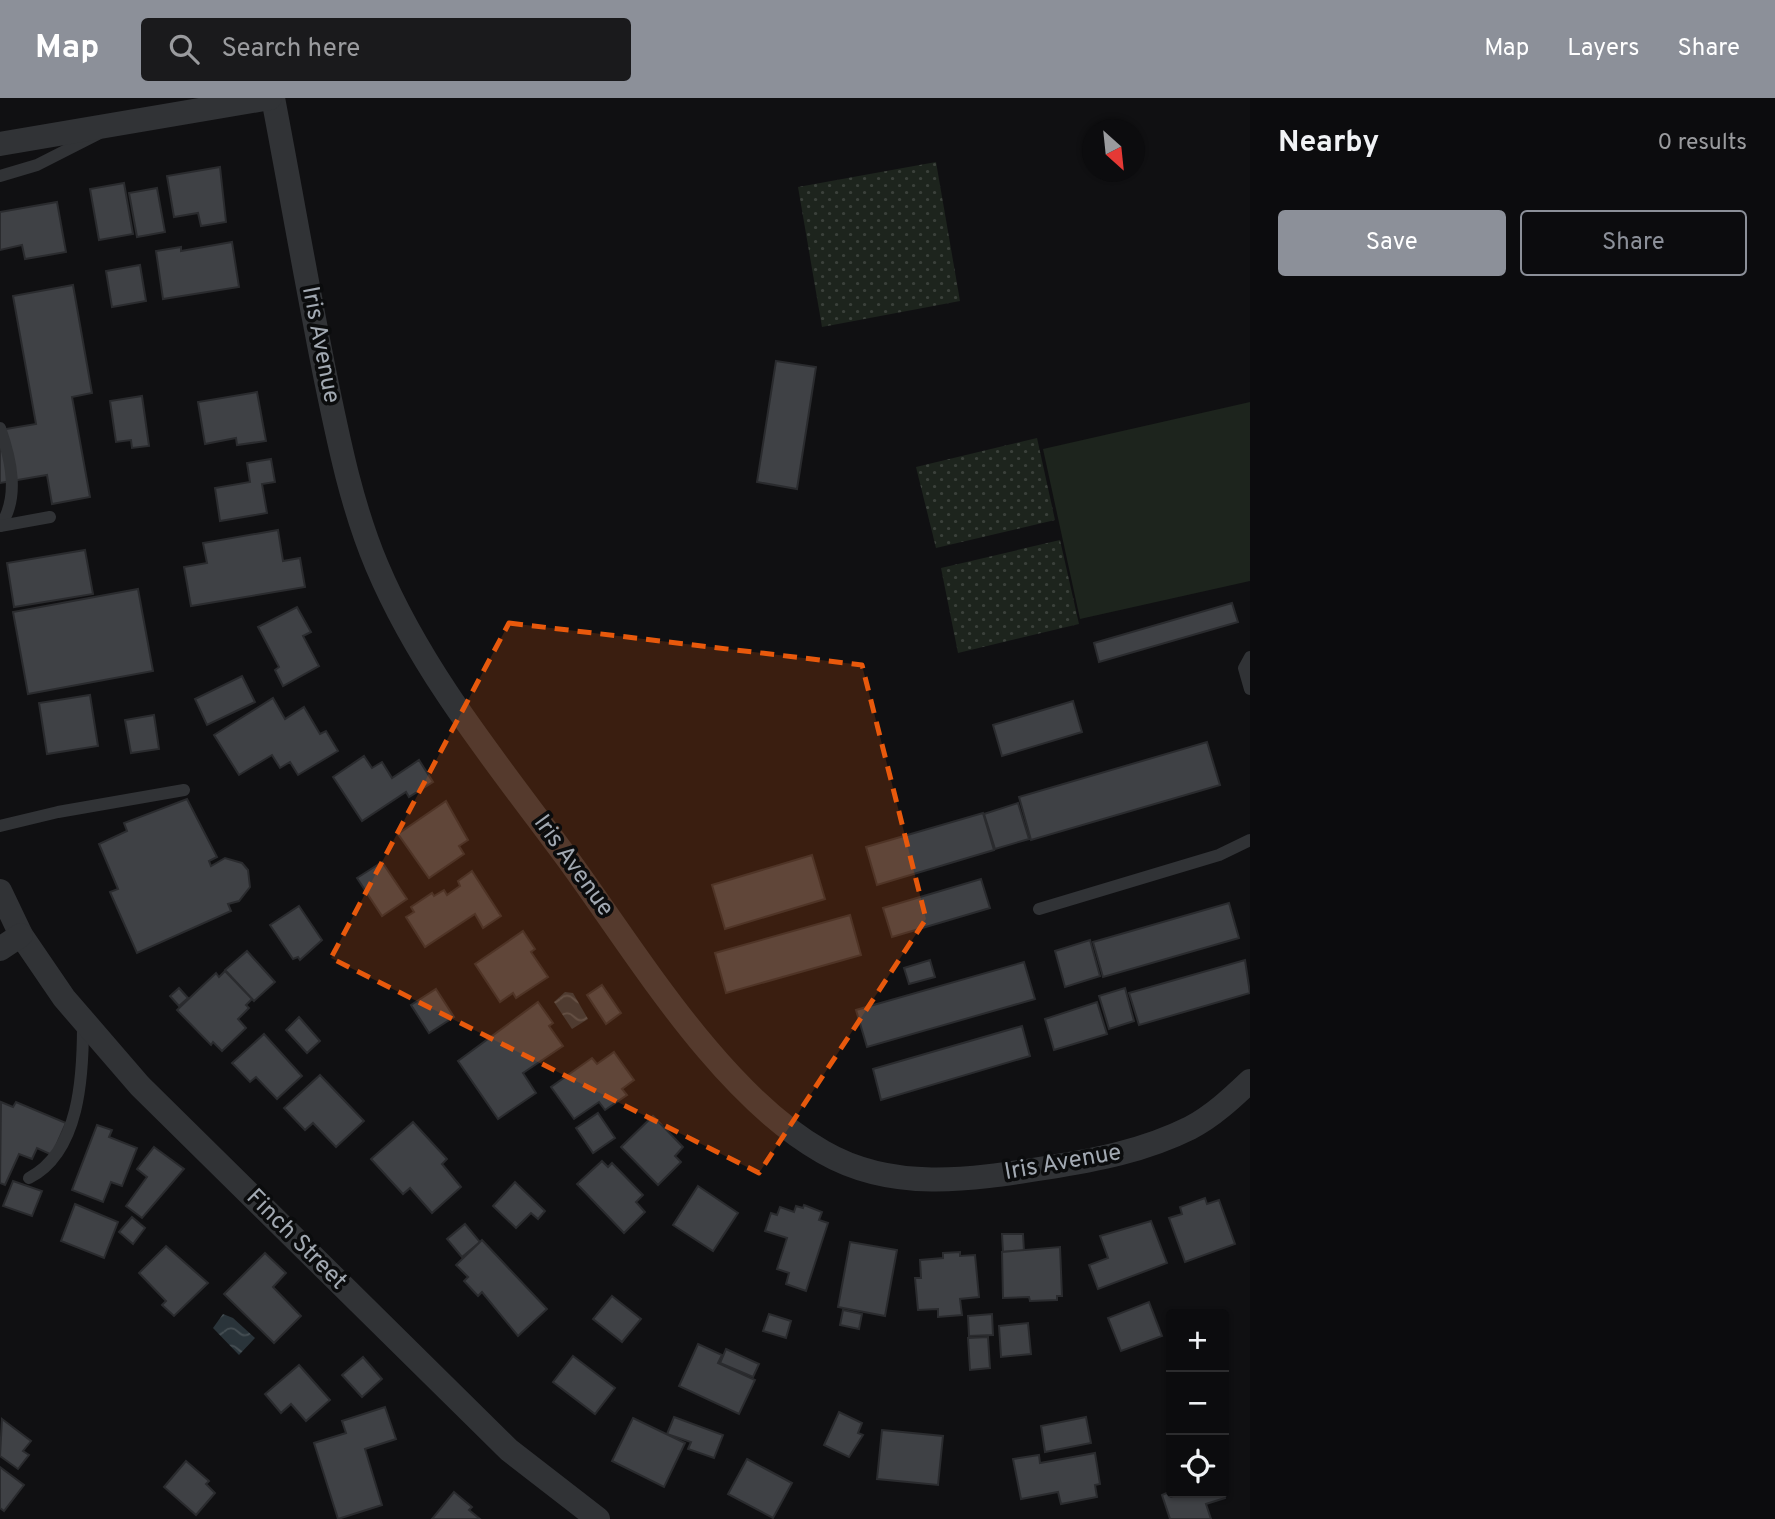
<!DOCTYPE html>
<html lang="en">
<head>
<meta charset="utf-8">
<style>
  body { margin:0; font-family:Overpass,sans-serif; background:#1a1a1c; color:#f1f3f6 }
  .controls { position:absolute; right:21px; bottom:21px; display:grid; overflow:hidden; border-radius:7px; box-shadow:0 2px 5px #0004 }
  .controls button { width:63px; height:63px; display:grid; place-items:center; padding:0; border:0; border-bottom:2px solid #2c2c2e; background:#0c0c0e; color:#f1f3f6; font:35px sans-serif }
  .compass { position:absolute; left:1082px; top:21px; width:63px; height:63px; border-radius:50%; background:#0c0c0e; box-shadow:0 2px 5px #0004; rotate:153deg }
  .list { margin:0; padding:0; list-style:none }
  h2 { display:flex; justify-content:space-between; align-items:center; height:91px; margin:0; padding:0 28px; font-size:30px }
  h2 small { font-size:23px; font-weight:400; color:#9a9b9e }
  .actions { display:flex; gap:14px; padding:21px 28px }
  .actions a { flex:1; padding:16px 0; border:2px solid #8c9099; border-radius:7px; text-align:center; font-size:24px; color:#8c9099 }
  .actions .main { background:#8c9099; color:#fff }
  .icon { flex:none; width:38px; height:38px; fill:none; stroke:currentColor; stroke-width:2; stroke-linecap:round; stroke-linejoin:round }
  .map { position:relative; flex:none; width:1250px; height:1421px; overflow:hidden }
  header { display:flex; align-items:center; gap:42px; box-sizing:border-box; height:98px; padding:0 35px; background:#8c9099; color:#fff }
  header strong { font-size:33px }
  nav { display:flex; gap:38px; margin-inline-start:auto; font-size:24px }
  .search { width:490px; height:63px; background:#1a1a1c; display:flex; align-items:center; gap:18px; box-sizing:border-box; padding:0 24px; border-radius:7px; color:#9a9b9e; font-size:26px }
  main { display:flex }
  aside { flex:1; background:#0c0c0e }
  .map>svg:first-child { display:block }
  .park { fill:url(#park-dots) }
  .pitch { fill:#1d241d }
  .water { fill:url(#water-waves) }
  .building { fill:#3f4145; stroke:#2a2b2e; stroke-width:2 }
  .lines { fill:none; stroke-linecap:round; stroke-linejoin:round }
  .lane { stroke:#313336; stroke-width:12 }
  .street { stroke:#313336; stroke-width:24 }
  .marked { fill:#e8590c; fill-opacity:0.2; stroke:#e8590c; stroke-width:5; stroke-dasharray:14 9; stroke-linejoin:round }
  .labels { text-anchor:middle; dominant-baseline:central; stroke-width:7; stroke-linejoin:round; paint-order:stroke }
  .street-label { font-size:24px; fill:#a2a9b2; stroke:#0b0c0d }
</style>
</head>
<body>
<header>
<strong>Map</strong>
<div class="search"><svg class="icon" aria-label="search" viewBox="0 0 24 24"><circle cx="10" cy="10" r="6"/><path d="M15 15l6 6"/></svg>Search here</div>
<nav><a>Map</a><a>Layers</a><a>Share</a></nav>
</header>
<main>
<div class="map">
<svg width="1250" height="1421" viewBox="0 0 1250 1421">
  <defs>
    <pattern id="park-dots" width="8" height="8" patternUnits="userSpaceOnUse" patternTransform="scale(1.75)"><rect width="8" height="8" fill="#1d241d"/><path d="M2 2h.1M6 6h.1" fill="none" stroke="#3b413b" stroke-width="1.8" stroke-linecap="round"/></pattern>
    <pattern id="water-waves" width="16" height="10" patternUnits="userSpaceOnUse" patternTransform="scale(1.75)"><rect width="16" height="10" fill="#2a343a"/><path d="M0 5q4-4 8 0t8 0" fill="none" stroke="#464f54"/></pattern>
  </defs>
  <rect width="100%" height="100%" fill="#101012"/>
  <g class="park">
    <path d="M936,64L960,203L822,229L798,89Z"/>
    <path d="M1037,340L1055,422L936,450L916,369Z"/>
    <path d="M1060,442L1079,526L958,555L941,470Z"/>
  </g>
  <path class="pitch" d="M1250,304V483L1080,521L1043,351Z"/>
  <g class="water">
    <path d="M565,894L573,895L588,921L572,931L554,904Z"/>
    <path d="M223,1216L233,1220L255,1240L239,1257L213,1230Z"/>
  </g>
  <g class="building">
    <path d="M220,69L226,124L201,128L198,115L174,119L167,78Z"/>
    <path d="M124,85L133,136L99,142L90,91Z"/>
    <path d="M157,90L165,134L137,139L129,95Z"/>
    <path d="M57,104L66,154L25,161L22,147L0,152V114Z"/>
    <path d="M232,144L239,189L163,201L156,153L181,149V153Z"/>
    <path d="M140,167L146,203L112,209L106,173Z"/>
    <path d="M73,187L92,295L72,299L90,399L52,406L47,377L0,385V332L36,326L13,198Z"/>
    <path d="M776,263L816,269L797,391L757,384Z"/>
    <path d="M257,294L266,343L237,347L236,340L205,346L198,304Z"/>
    <path d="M142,298L149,348L132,350L131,342L116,344L110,303Z"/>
    <path d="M271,361L275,384L262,386L267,415L220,423L215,390L250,384L247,365Z"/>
    <path d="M278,432L283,463L300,460L305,489L191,508L184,469L207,465L203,445Z"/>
    <path d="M85,452L93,496L14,509L7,465Z"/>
    <path d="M138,491L153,573L28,596L13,514Z"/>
    <path d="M1232,505L1238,524L1099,564L1094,545Z"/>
    <path d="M297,509L311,534L303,538L319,568L283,588L275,572L279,569L258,529Z"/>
    <path d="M242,578L255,604L207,627L195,601Z"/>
    <path d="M90,597L98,648L47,656L39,605Z"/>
    <path d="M273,600L285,621L304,609L320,636L326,633L338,653L298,677L290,664L280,670L272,657L239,677L214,637Z"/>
    <path d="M1073,603L1082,634L1002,658L993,627Z"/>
    <path d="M154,617L159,651L131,655L125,622Z"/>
    <path d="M1207,644L1220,687L1031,742L1019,699Z"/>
    <path d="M364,658L372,670L382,664L392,680L419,662L433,684L409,699L406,694L362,723L333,679Z"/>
    <path d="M187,701L217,759L209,763L211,768L225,760L242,765L248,772L250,789L239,803L228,806L231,813L137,855L110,794L118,791L99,746L127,733L124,725Z"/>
    <path d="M446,703L468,742L459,748L464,756L429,780L398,736Z"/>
    <path d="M1018,705L1029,741L995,751L984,716Z"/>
    <path d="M983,715L994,752L877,787L866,749Z"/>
    <path d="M812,757L825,801L725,831L712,787Z"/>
    <path d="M382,764L407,801L382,818L357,780Z"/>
    <path d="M472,773L501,818L483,830L475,816L425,849L406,819L414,814L411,809L432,795L434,798L444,792L447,797L460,788L458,783Z"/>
    <path d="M981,781L990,810L892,839L883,810Z"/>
    <path d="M1229,805L1239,840L1103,879L1093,844Z"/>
    <path d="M299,808L322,842L300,862L298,859L293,861L270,827Z"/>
    <path d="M850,817L861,857L726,895L715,855Z"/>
    <path d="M523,833L535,851L531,854L548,879L516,900L513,895L500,904L475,866Z"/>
    <path d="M1090,842L1100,878L1065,889L1055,853Z"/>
    <path d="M247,853L275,884L254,903L225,872Z"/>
    <path d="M930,862L935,879L909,886L904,870Z"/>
    <path d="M1245,862L1250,895L1139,927L1129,895Z"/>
    <path d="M1024,864L1035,901L867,949L856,912Z"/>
    <path d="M225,873L252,901L246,907L249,910L238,921L246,930L222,953L213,944L211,947L177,912L216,875L219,879Z"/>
    <path d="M602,887L621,915L606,926L587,897Z"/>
    <path d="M179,890L188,900L179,908L170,898Z"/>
    <path d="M1125,890L1134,923L1109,931L1099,898Z"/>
    <path d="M436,891L454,919L429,935L411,907Z"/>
    <path d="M538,904L553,925L549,928L563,948L523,975L536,995L498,1021L458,963Z"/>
    <path d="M1097,904L1107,936L1054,952L1045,921Z"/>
    <path d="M299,919L320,943L307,955L286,932Z"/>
    <path d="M1022,928L1030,958L881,1002L873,971Z"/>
    <path d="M264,936L302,978L277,1001L256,979L250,984L232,965Z"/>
    <path d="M614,954L634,982L622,991L627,997L605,1012L599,1004L574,1021L551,989L592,960L597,966Z"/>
    <path d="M320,977L364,1023L336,1049L313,1025L305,1032L284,1010Z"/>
    <path d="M1,1004L13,1009L16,1004L66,1025L52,1057L37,1050L32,1061L19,1056L5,1087L0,1085Z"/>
    <path d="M598,1015L615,1040L593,1055L576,1030Z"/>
    <path d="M653,1018L683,1049L675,1058L681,1064L658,1087L621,1049Z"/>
    <path d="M413,1024L447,1061L442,1066L461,1089L432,1115L410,1090L403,1096L371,1061Z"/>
    <path d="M97,1027L112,1032L109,1039L137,1050L122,1088L111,1084L103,1104L72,1092Z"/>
    <path d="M154,1049L184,1071L142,1120L126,1108L147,1079L137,1071Z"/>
    <path d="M602,1063L608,1069L612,1065L643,1097L636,1104L645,1114L624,1135L577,1086Z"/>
    <path d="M13,1083L42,1093L32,1118L3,1108Z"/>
    <path d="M515,1084L545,1113L538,1121L531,1115L516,1130L493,1108Z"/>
    <path d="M698,1088L738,1115L713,1153L673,1127Z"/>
    <path d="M1205,1100L1207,1106L1219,1102L1235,1146L1185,1164L1169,1120L1182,1116L1180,1109Z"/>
    <path d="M75,1106L118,1124L104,1160L61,1143Z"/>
    <path d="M804,1107L822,1114L819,1122L828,1125L806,1193L786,1186L789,1175L777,1171L787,1140L765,1133L771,1115L777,1117L780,1109L794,1114L796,1108L803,1110Z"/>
    <path d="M132,1119L145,1130L133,1146L119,1134Z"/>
    <path d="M1151,1123L1167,1165L1098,1191L1089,1167L1108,1160L1100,1138Z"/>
    <path d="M465,1126L480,1144L462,1159L447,1141Z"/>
    <path d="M1002,1136H1023L1024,1153L1003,1154Z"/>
    <path d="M482,1142L547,1211L518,1238L482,1194L478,1198L464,1183L468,1179L456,1167Z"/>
    <path d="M850,1144L897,1152L885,1218L838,1209Z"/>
    <path d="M166,1148L208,1185L174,1218L162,1207L166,1203L139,1175Z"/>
    <path d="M1060,1149L1062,1198H1057V1202L1030,1203L1029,1199L1003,1200L1002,1154Z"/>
    <path d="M960,1154V1158L975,1157L979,1199L960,1201L962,1217L938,1219V1211L918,1212L915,1180H921L920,1162L943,1160V1155Z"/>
    <path d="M265,1155L286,1175L273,1189L301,1218L274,1245L224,1196Z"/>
    <path d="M612,1198L641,1221L622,1244L593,1221Z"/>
    <path d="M1149,1204L1162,1238L1121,1253L1108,1220Z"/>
    <path d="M843,1212L862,1216L859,1231L840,1227Z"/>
    <path d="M769,1216L791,1223L786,1240L763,1233Z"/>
    <path d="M992,1216L993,1237L969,1238L968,1218Z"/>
    <path d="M1028,1225L1031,1256L1001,1259L999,1228Z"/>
    <path d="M988,1239L990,1270L970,1272L968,1240Z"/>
    <path d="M698,1246L722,1257L718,1265L755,1282L739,1316L679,1288Z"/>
    <path d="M726,1251L759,1266L753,1279L720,1265Z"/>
    <path d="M573,1258L615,1290L595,1316L553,1284Z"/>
    <path d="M363,1259L382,1281L362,1299L342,1277Z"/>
    <path d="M299,1267L330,1302L306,1323L291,1306L281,1315L265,1296Z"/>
    <path d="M385,1309L396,1341L365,1351L382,1407L338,1421L314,1345L346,1335L342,1323Z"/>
    <path d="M839,1314L862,1325L858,1335L863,1337L849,1359L824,1347Z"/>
    <path d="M674,1319L723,1337L714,1360L688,1351L691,1344L667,1336Z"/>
    <path d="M1086,1319L1091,1345L1045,1354L1041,1328Z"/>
    <path d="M633,1320L685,1345L664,1389L612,1363Z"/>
    <path d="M2,1321L31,1343L23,1353L29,1357L18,1371L0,1358Z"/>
    <path d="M882,1332L943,1338L938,1387L877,1381Z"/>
    <path d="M1095,1355L1100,1386L1095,1387L1097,1399L1061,1406L1058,1394L1021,1401L1013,1361L1039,1357L1040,1365Z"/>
    <path d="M747,1361L792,1385L773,1420L728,1396Z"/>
    <path d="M186,1363L209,1383L206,1386L215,1395L196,1417L164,1389Z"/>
    <path d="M0,1369L24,1387L4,1413L0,1410Z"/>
    <path d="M1171,1393L1224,1395L1225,1400L1206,1406L1211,1421H1170L1162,1397Z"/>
    <path d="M454,1394L472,1409L469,1412L480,1421H432Z"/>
  </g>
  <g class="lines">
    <g class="lane">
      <path d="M0,78L37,67L98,36"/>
      <path d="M0,330C11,361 20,400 0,428"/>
      <path d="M0,428L50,419"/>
      <path d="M1250,559L1244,570L1250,591"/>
      <path d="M0,728L58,714L184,692"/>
      <path d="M1039,811L1219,757L1250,742"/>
      <path d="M29,1080C80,1054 83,977 83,927"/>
    </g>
    <g class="street">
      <path d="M273,0C291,94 307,188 326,282C339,345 352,409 377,468C423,577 501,670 570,764C639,859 721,996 823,1054C892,1094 970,1082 1045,1070C1095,1062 1144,1053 1190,1030C1213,1018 1232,1000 1250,983"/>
      <path d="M0,46L270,0"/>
      <path d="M0,793L21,837L64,900L140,988L509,1352L598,1421"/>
      <path d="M0,851L21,837"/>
    </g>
  </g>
  <path class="marked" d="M509,525L862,567L926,821L759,1075L331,860Z"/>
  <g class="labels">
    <g class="street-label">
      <text transform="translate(320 247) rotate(79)">Iris Avenue</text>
      <text transform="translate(573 768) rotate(54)">Iris Avenue</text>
      <text transform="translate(1063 1065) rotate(-10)">Iris Avenue</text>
      <text transform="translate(296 1142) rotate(45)">Finch Street</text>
    </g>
  </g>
</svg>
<div class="controls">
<button>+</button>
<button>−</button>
<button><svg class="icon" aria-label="locate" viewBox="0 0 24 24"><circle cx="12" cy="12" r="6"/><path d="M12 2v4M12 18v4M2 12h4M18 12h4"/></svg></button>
</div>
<svg class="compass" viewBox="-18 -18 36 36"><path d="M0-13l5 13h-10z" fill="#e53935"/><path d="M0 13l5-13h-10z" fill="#9a9b9e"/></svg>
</div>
<aside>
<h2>Nearby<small>0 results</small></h2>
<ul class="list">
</ul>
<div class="actions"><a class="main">Save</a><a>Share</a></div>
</aside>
</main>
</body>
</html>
